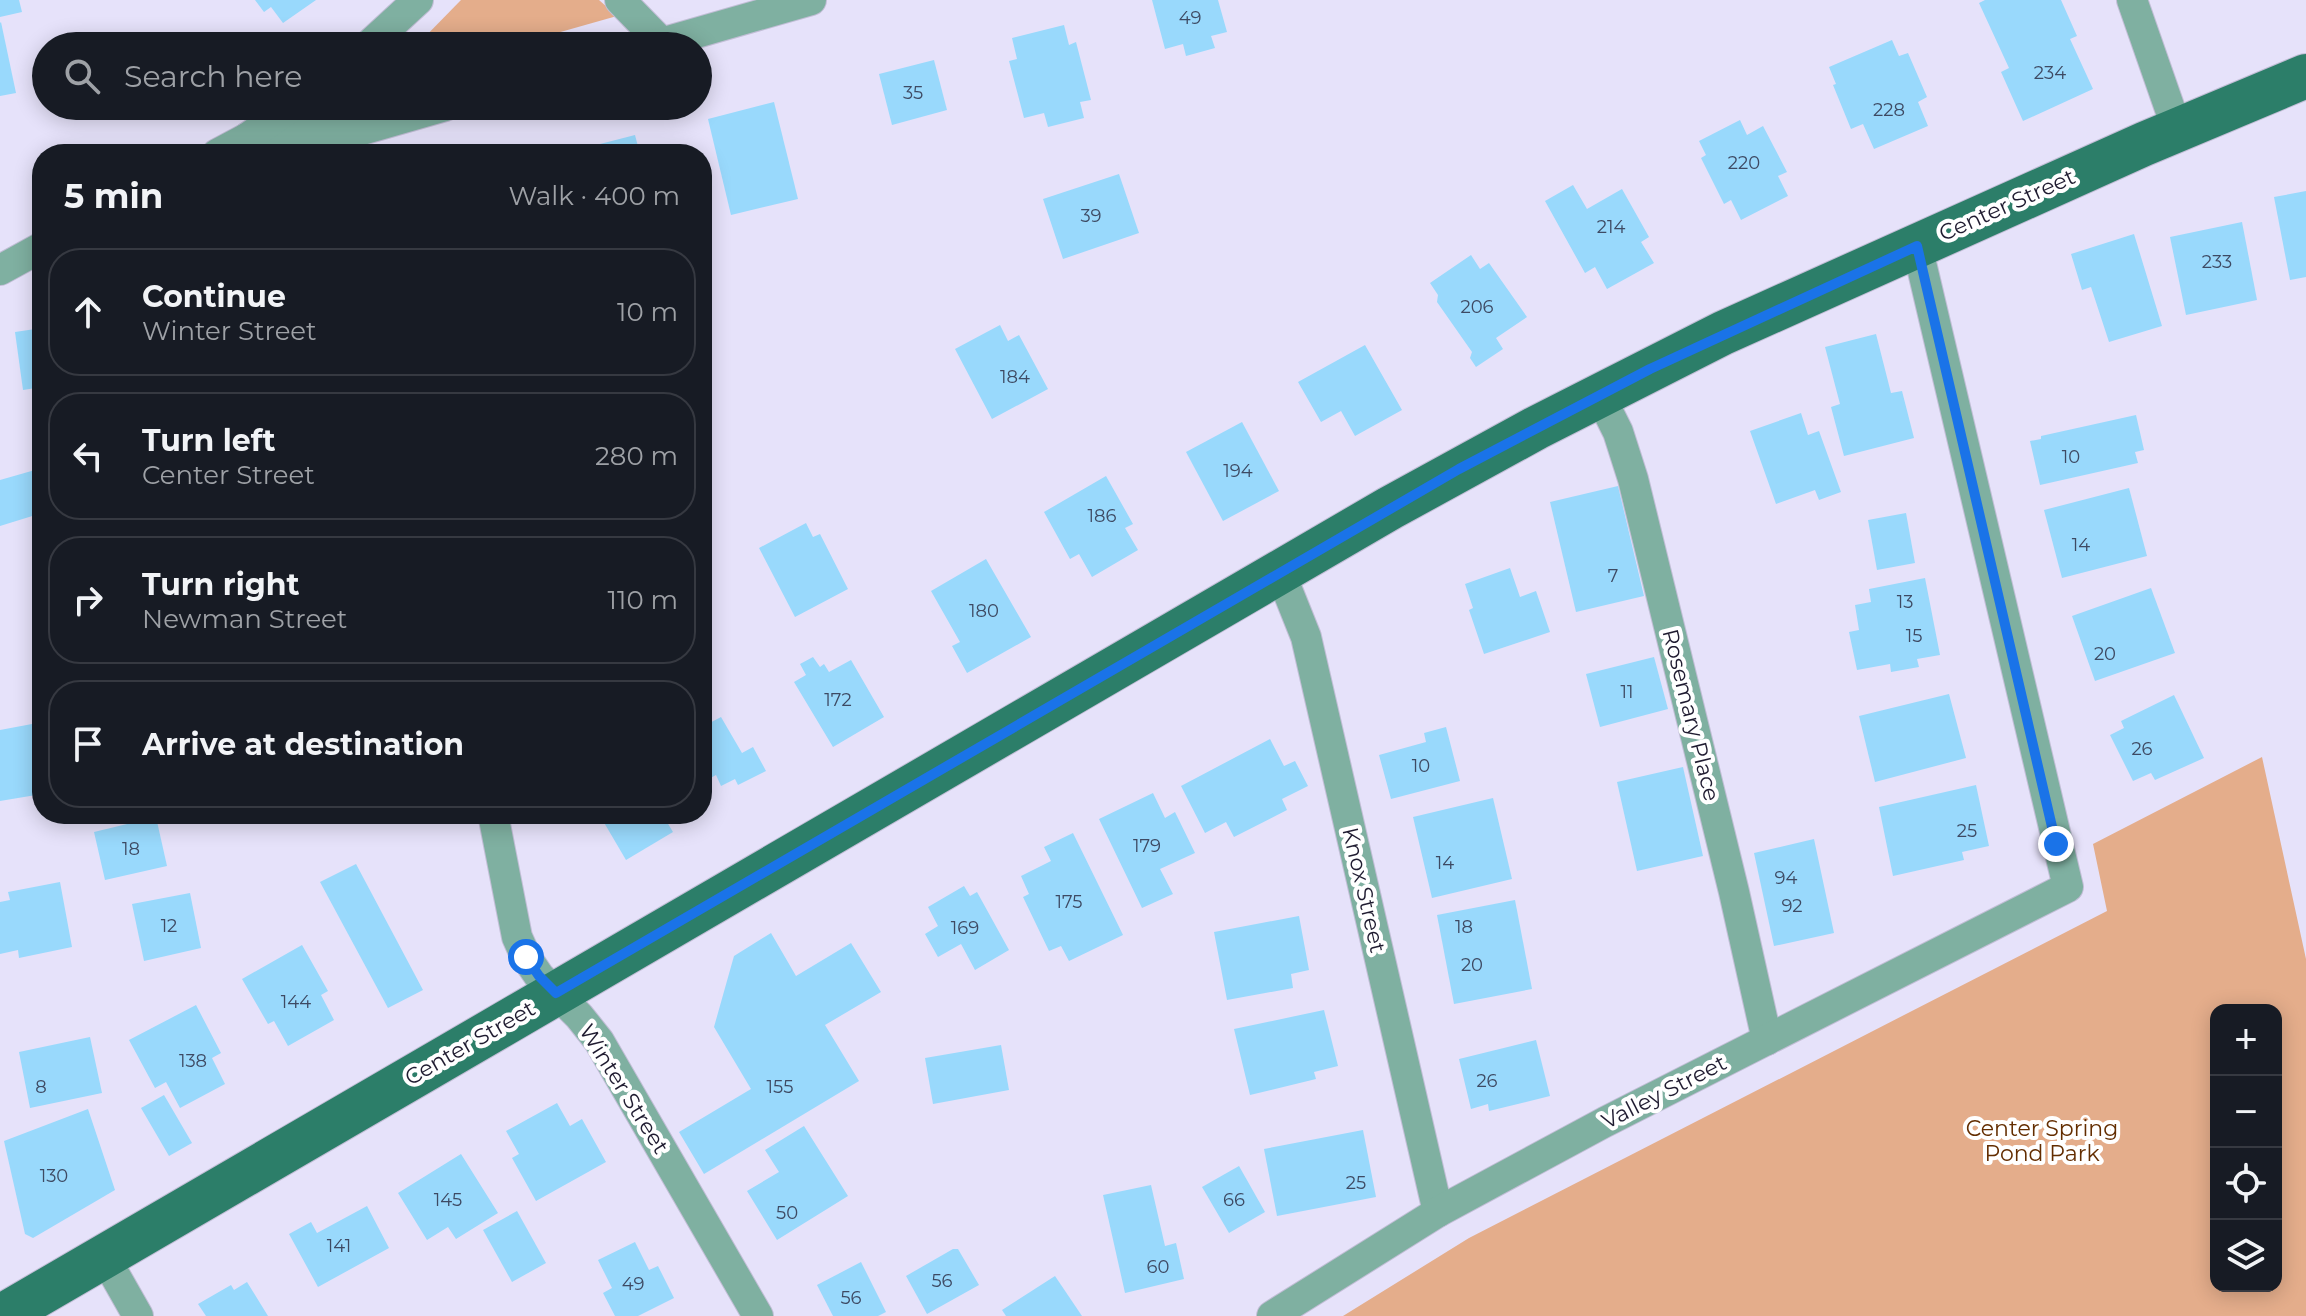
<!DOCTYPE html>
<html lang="en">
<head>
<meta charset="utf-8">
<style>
  body { margin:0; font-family:Montserrat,sans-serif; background:#242831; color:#f1f3f6 }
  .controls { position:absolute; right:24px; bottom:24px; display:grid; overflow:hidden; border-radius:16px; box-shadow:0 4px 20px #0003 }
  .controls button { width:72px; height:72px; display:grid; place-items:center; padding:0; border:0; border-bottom:2px solid #363941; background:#171b24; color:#f1f3f6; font:40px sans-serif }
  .stop { position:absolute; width:24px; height:24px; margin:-18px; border:6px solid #1a73e8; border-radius:50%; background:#fff }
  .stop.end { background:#1a73e8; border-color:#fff; box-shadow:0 2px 8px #0008 }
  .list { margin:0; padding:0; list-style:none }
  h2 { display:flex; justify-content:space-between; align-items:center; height:104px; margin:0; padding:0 32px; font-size:34px }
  h2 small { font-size:26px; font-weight:400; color:#9ea1a6 }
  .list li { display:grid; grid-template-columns:52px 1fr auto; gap:24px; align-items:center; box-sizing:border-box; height:128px; margin:0 16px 16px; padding:0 16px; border:2px solid #363941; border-radius:32px }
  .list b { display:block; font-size:30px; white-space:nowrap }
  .list p { margin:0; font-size:26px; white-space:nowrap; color:#9ea1a6 }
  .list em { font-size:26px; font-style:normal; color:#9ea1a6 }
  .icon { flex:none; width:44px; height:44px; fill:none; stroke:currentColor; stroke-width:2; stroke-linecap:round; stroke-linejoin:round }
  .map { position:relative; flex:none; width:2306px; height:1316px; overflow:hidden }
  .search { position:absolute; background:#171b24; box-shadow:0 4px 20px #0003; left:32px; top:32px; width:680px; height:88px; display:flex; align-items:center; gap:20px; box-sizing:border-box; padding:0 28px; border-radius:44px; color:#9ea1a6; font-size:30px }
  .panel { position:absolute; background:#171b24; box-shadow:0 4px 20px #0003; left:32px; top:144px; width:680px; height:680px; border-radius:32px }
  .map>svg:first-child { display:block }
  .green { fill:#e4ad8b; fill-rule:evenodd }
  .building { fill:#99d9fc }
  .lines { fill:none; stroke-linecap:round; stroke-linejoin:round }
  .minor-casing { stroke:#c2bed6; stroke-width:32 }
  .primary-casing { stroke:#c2bed6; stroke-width:46 }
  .minor { stroke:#7fb0a1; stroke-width:30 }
  .primary { stroke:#2c7e69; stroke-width:44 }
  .route { stroke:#1a73e8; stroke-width:10 }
  .labels { text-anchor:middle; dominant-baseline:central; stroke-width:8; stroke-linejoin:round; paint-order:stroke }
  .number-label { font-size:18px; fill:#3e4a63 }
  .street-label { font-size:22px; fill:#1f1b30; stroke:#fff }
  .park-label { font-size:22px; fill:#632d00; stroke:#fff }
</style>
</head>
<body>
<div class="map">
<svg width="2306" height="1316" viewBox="0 0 2306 1316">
  <rect width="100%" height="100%" fill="#e6e2fa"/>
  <g class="green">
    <path d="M461,0H599L617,16L511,46H416Z"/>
    <path d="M2262,757L2306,959V1316H1343L1469,1238L2107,911L2093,844ZM2216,1010H2276V1286H2216Z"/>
  </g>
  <g class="building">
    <path d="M0,0H19L22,12L0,17Z"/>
    <path d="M255,0H316L283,23L271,7L264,12Z"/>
    <path d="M1152,0H1218L1227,32L1211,36L1215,48L1186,56L1183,44L1165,49Z"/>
    <path d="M1985,0H2061L2077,36L2070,39L2093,89L2023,121L2001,72L2009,68L1979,3Z"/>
    <path d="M1,22L16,93L0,96V23Z"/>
    <path d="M1064,25L1069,45L1076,42L1091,100L1080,102L1084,118L1048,127L1044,113L1024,118L1009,61L1017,59L1012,38Z"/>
    <path d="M1892,40L1899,56L1908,53L1927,97L1918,102L1928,126L1874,149L1863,124L1851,129L1833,85L1836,84L1829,67Z"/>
    <path d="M934,60L947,110L892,125L879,74Z"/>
    <path d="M774,102L798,199L731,215L708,119Z"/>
    <path d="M1740,120L1747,135L1763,126L1787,172L1778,176L1788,196L1741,220L1731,200L1724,204L1701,158L1706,155L1699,141Z"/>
    <path d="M635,135L640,154H565V153Z"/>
    <path d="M1119,174L1139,233L1063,259L1043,199Z"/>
    <path d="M1573,185L1587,209L1622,189L1649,237L1641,242L1654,263L1607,289L1595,267L1585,273L1545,201Z"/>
    <path d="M2306,191V277L2290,280L2274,197Z"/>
    <path d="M2242,222L2257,300L2186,315L2170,237Z"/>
    <path d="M2134,234L2162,326L2109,342L2091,287L2082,290L2071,254Z"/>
    <path d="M1471,255L1480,269L1489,263L1527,317L1496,338L1503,349L1476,367L1470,358L1472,352L1437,302L1438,295L1430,283Z"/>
    <path d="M1000,325L1008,341L1019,335L1048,389L992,419L955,349Z"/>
    <path d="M42,328V387L23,390L15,332Z"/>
    <path d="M1876,334L1891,393L1902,391L1914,438L1844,456L1831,407L1840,404L1825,347Z"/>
    <path d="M1365,345L1402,410L1355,436L1341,411L1321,422L1298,382Z"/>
    <path d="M1801,413L1808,435L1819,431L1841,492L1819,500L1815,490L1776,504L1750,431Z"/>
    <path d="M2136,415L2144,450L2135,452L2138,463L2040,485L2030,441L2041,439V436Z"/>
    <path d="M1242,422L1279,491L1223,521L1186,452Z"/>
    <path d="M42,468V513L0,526V480Z"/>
    <path d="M1106,476L1133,524L1125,528L1138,550L1092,577L1079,554L1070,559L1044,512Z"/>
    <path d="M1618,486L1644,596L1576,612L1550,502Z"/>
    <path d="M2129,488L2147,556L2062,578L2044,510Z"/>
    <path d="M1906,513L1915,563L1877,570L1868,520Z"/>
    <path d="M806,523L813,537L820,534L848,589L795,617L759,548Z"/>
    <path d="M986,559L1031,637L967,673L952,646L960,642L931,591Z"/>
    <path d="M1510,568L1520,597L1536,591L1550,632L1484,654L1469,610L1473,608L1465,584Z"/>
    <path d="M1925,578L1940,655L1917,659L1919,667L1891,672L1890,664L1857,670L1849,632L1859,630L1855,605L1871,602L1869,589Z"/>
    <path d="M2151,588L2175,653L2095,681L2072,616Z"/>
    <path d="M813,657L820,667L824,664L829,672L851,660L884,717L833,747L794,682L806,675L800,664Z"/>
    <path d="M1654,657L1668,709L1600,727L1586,674Z"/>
    <path d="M1949,694L1966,758L1875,782L1859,716Z"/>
    <path d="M2174,695L2204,758L2155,780L2151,773L2133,781L2110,735L2124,728L2121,721Z"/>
    <path d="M721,717L742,753L753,747L766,771L738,785L735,779L721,786L716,775L705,781L702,776V727Z"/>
    <path d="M32,724L42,794L0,801V730Z"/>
    <path d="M1446,727L1460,781L1391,799L1379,755L1426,742L1424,733Z"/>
    <path d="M1270,739L1284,766L1295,761L1308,786L1282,799L1287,810L1234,837L1226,822L1205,833L1181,786Z"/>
    <path d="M1683,767L1703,856L1637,871L1617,782Z"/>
    <path d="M1976,785L1989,846L1962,852L1964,860L1893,876L1879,807Z"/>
    <path d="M1153,793L1165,818L1175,812L1195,853L1160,869L1173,894L1142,908L1099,819Z"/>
    <path d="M1493,798L1512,879L1432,898L1413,817Z"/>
    <path d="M599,814H662L673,832L626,860Z"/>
    <path d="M156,817L167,866L105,880L94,832Z"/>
    <path d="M1073,833L1123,935L1069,961L1061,946L1049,951L1023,897L1029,894L1021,876L1051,861L1044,847Z"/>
    <path d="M1814,839L1834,933L1774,946L1754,853Z"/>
    <path d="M356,864L423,990L388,1008L320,882Z"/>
    <path d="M60,882L72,947L19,958L18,950L0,954V902L10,900L8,892Z"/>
    <path d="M964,886L970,896L977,892L1009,950L975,970L961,944L938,957L925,934L938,926L928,907Z"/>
    <path d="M190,893L201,948L144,961L132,904Z"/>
    <path d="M1515,900L1532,989L1454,1004L1437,915Z"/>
    <path d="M1299,916L1309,970L1291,974L1293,988L1227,1000L1214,932Z"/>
    <path d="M771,933L796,976L851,943L881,992L825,1025L859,1081L704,1174L679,1132L751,1089L714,1027L734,956Z"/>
    <path d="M302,945L328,991L321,995L334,1020L288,1046L274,1021L268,1024L242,979Z"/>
    <path d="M196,1005L221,1053L212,1058L225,1084L180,1108L166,1082L155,1088L129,1040Z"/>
    <path d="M1324,1010L1338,1066L1314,1072L1316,1079L1250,1095L1234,1029Z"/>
    <path d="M90,1037L102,1093L30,1108L19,1052Z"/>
    <path d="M1536,1040L1550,1096L1489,1111L1488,1104L1471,1109L1459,1059Z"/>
    <path d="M1001,1045L1009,1090L933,1104L925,1058Z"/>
    <path d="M164,1095L192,1143L169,1156L141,1108Z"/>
    <path d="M557,1103L570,1126L582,1119L606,1162L536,1201L512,1158L519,1154L506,1131Z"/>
    <path d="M88,1109L115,1190L33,1238L25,1234L4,1141Z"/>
    <path d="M804,1126L848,1196L777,1240L747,1191L779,1172L765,1150Z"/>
    <path d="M1363,1130L1376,1197L1277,1216L1264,1149Z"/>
    <path d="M461,1154L498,1213L456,1239L448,1227L427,1240L398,1193Z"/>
    <path d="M1239,1166L1265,1212L1229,1233L1202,1187Z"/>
    <path d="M1151,1185L1165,1246L1176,1243L1184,1279L1125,1293L1103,1195Z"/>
    <path d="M367,1206L389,1248L318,1287L289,1234L311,1222L317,1233Z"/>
    <path d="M517,1211L546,1263L512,1282L483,1230Z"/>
    <path d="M635,1242L649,1270L658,1266L674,1298L638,1316H615L603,1293L612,1288L598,1260Z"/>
    <path d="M953,1249H958L979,1285L927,1314L906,1276Z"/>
    <path d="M861,1262L886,1312L878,1316H833L817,1285Z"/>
    <path d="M1055,1276L1082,1316H1006L1002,1310Z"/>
    <path d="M247,1282L268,1316H206L198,1304L231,1285L234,1290Z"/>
  </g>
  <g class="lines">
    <defs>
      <g id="minor">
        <path d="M620,0L662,43"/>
        <path d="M2132,0L2177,129"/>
        <path d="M368,46L418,0"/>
        <path d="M651,46L811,0"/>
        <path d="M247,138L358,131L445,106"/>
        <path d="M217,154L247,138L293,106"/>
        <path d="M0,270L42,247"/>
        <path d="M1599,394L1618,432L1633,479L1734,892L1767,1040"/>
        <path d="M1280,572L1306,637L1438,1212"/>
        <path d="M493,814L517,937L526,957L539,976L579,1016L599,1041L758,1316"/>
        <path d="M104,1256L138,1316"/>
        <path d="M1272,1316L1438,1212L1605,1122L2068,887L1917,246"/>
      </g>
      <path id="primary" d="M2,1316L1390,508L1536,428L1723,333L2144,144L2306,76"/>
    </defs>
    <use href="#minor" class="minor-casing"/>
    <use href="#primary" class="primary-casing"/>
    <use href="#minor" class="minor"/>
    <use href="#primary" class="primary"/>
  </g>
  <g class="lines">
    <path class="route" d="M526,957L539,976L556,993L1459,469L1650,369L1917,246L2056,844"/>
  </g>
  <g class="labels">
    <g class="number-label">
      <text x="1190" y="18">49</text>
      <text x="2050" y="73">234</text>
      <text x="913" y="93">35</text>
      <text x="1889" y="110">228</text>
      <text x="1744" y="163">220</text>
      <text x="1091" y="216">39</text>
      <text x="1611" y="227">214</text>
      <text x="2217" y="262">233</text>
      <text x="1477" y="307">206</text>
      <text x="1015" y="377">184</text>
      <text x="2071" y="457">10</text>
      <text x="1238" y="471">194</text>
      <text x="1102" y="516">186</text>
      <text x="2081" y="545">14</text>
      <text x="1613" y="576">7</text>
      <text x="1905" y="602">13</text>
      <text x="984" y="611">180</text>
      <text x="1914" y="636">15</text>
      <text x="2105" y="654">20</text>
      <text x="1627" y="692">11</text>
      <text x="838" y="700">172</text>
      <text x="2142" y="749">26</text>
      <text x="1421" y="766">10</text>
      <text x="1967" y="831">25</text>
      <text x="1147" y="846">179</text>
      <text x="131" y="849">18</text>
      <text x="1445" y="863">14</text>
      <text x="1786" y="878">94</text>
      <text x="1069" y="902">175</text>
      <text x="1792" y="906">92</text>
      <text x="169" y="926">12</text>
      <text x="1464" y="927">18</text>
      <text x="965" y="928">169</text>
      <text x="1472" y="965">20</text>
      <text x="296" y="1002">144</text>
      <text x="193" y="1061">138</text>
      <text x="1487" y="1081">26</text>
      <text x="41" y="1087">8</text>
      <text x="780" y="1087">155</text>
      <text x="54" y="1176">130</text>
      <text x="1356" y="1183">25</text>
      <text x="448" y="1200">145</text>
      <text x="1234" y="1200">66</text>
      <text x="787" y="1213">50</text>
      <text x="339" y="1246">141</text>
      <text x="1158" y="1267">60</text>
      <text x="942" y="1281">56</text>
      <text x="633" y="1284">49</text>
      <text x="851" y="1298">56</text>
    </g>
    <g class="street-label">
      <text transform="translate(2007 205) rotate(-24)">Center Street</text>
      <text transform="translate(1691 715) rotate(76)">Rosemary Place</text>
      <text transform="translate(1364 890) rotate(77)">Knox Street</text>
      <text transform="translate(470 1043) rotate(-30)">Center Street</text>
      <text transform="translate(624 1089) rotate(58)">Winter Street</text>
      <text transform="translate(1664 1092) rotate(-27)">Valley Street</text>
    </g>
    <g class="park-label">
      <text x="2042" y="1128">Center Spring<tspan x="2042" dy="25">Pond Park</tspan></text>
    </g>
  </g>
</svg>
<div class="controls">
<button>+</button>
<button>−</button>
<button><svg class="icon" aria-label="locate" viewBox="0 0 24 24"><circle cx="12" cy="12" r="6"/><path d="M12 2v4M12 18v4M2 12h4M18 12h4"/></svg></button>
<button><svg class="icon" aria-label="layers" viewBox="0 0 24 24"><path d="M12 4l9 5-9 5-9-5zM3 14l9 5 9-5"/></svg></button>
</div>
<div class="stop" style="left:526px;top:957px"></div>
<div class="stop end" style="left:2056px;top:844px"></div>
<div class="search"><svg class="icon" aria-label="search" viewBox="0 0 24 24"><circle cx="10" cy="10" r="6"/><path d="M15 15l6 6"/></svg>Search here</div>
<section class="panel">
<h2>5 min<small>Walk · 400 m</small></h2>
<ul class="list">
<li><svg class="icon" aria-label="ahead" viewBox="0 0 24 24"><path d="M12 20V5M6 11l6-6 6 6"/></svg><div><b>Continue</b><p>Winter Street</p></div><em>10 m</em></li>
<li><svg class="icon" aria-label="left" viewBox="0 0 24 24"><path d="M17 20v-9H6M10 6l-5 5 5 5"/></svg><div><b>Turn left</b><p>Center Street</p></div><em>280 m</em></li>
<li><svg class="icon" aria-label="right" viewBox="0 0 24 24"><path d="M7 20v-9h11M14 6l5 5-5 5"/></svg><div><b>Turn right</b><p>Newman Street</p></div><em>110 m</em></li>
<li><svg class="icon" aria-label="arrive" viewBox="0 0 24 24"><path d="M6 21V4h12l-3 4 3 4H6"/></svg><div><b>Arrive at destination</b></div></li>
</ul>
</section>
</div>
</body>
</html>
